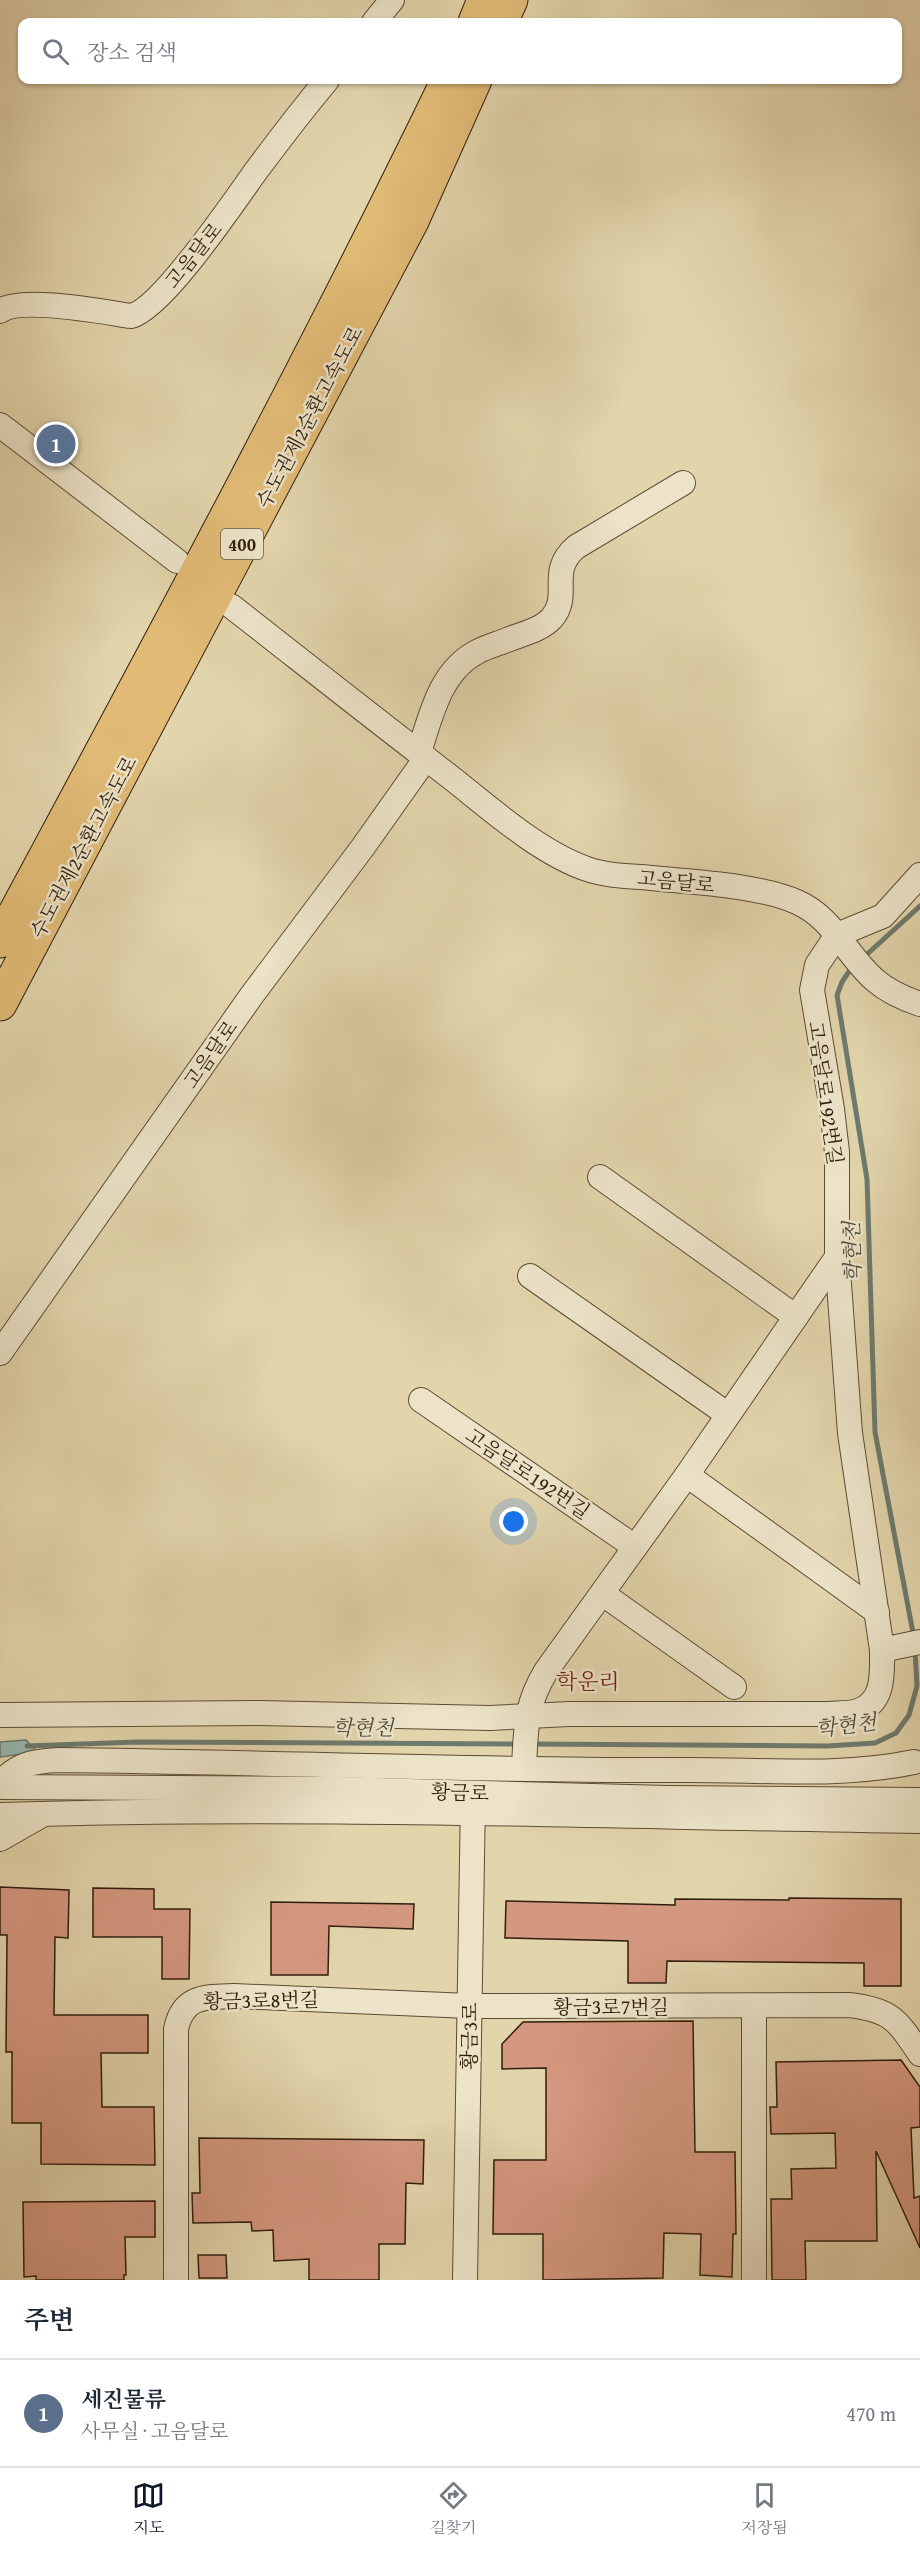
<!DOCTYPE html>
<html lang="ko">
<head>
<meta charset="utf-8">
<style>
  body { margin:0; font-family:"Gentium Book Plus","Noto Serif KR",serif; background:#f2f2f3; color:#1f2937 }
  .you { position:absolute; left:514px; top:1522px; width:21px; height:21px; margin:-15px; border:4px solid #fff; border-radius:50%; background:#1a73e8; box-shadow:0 0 0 9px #1a73e833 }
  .badge { display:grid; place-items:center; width:39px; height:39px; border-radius:50%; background:#111827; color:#fff; font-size:20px; font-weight:700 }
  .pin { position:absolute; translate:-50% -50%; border:3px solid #fff; box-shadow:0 2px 6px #0006 }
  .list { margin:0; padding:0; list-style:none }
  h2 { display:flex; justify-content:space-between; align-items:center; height:78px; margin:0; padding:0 24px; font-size:26px }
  h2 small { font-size:20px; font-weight:400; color:#747a83 }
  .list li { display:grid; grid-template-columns:39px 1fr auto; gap:18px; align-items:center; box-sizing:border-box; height:108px; padding:0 24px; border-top:2px solid #e0e1e3 }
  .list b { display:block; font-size:22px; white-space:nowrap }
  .list p { margin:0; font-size:20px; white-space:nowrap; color:#747a83 }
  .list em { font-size:20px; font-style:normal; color:#747a83 }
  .icon { flex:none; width:33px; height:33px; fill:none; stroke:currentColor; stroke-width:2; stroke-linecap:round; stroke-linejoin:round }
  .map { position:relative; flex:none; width:920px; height:2280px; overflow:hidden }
  .search { position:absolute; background:#fff; box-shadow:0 2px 4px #0004; left:18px; right:18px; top:18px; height:66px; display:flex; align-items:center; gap:15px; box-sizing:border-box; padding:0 21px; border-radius:12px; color:#747a83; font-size:22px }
  .sheet { height:186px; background:#fff }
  nav { display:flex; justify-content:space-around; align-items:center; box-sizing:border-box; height:84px; border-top:2px solid #e0e1e3; background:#fff; font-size:16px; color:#747a83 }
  nav a { display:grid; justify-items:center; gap:3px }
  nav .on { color:#111827 }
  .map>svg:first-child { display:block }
  .water { fill:#96b7af; stroke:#6d7a6e; stroke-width:1.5 }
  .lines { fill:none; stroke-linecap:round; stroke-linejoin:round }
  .stream { stroke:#6d7a6e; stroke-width:5 }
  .building { fill:#d4977f; stroke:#301e0d; stroke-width:1.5 }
  .minor-casing { stroke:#5c4c34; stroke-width:26 }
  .highway-casing { stroke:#301e0d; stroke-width:35 }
  .minor { stroke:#ece3c8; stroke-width:24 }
  .highway { stroke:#e1ba76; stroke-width:33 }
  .labels { text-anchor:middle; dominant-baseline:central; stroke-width:5; stroke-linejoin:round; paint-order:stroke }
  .shield { fill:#ece3c8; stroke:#685945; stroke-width:1.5 }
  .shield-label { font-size:18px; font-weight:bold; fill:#301e0d }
  .street-label { font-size:20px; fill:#301e0d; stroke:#ece3c8 }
  .water-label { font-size:21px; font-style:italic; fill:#4f4c3e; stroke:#ece3c8 }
  .quarter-label { font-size:22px; fill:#7a1f14; stroke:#ece3c8 }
</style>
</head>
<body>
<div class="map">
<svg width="920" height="2280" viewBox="0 0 920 2280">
  <rect width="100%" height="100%" fill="#e2d4ab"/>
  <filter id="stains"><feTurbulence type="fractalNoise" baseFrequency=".00333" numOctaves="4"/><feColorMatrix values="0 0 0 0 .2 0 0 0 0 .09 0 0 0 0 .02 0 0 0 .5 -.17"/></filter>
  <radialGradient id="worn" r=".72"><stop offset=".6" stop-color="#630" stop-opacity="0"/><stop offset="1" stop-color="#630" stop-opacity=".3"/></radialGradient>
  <path class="water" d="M26,1740L37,1752L0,1757V1742Z"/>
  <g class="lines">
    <g class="stream">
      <path d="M864,957L920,906"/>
      <path d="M852,967L842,982L837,995L867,1179L875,1432L914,1638"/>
      <path d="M531,1744L827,1746L875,1743L896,1733L909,1715L917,1686L915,1650"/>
      <path d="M27,1746L137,1742L519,1744"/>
    </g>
  </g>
  <g class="building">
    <path d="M0,1887L69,1890L68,1938L55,1937L54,2015H148V2053H101L102,2107H154L155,2165L41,2164V2123H12V2052H6L7,1935H0Z"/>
    <path d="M93,1888L154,1889V1909H190L189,1979H162V1937H93Z"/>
    <path d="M789,1898L901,1899V1986H864V1963L667,1961L666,1983H628V1941L505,1938L506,1901L675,1905V1899L789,1900Z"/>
    <path d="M271,1902L414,1904L413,1929L329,1926L328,1975H271Z"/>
    <path d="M693,2021L695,2152H735L736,2234H733L732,2277L700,2275L701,2234L664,2233L663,2278L543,2280V2234H493L494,2160H546V2068L502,2069V2044L523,2022Z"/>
    <path d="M901,2060L920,2087V2127L911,2128L914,2198L920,2196V2248L876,2151L877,2241H805L806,2280H772L771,2199H792L791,2169L836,2168L835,2133L771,2134L770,2107H777L776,2062Z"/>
    <path d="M199,2138L424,2140L423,2184L406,2183L405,2244H379V2280H309V2259L274,2261L273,2230L252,2231L251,2222L193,2223L192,2193H200Z"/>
    <path d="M155,2201V2237H125L126,2275H124V2280H36V2276L24,2277L23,2202Z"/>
    <path d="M198,2255H226L227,2278H199Z"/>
  </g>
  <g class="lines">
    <defs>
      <g id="minor">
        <path d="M374,22L392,0"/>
        <path d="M0,311C21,296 104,312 131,316C162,309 235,200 256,171C279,140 303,109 327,80"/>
        <path d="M0,425L177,561"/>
        <path d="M231,606C304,663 376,720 449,776C490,808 538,852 587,869C604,875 623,876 641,877C686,882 756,884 797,902C834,918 847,957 876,981C889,992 905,999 920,1004"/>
        <path d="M419,752C431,716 440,671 477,652C486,647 497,644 507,640C522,634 541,630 552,618C572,594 547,572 576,547L683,483"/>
        <path d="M600,1177L796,1317"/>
        <path d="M837,1257L850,1433L882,1650"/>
        <path d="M530,1276L727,1414"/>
        <path d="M0,1353L252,995L363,847L426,758"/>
        <path d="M421,1400L635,1547"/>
        <path d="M687,1475L877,1612"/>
        <path d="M603,1594L734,1687"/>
        <path d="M0,1715L259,1713L490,1718L569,1714H825C835,1713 849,1714 858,1711C885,1702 882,1673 882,1650L920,1642"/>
        <path d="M524,1768C526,1728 525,1706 546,1671L687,1475L837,1257V1152L832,1109L812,990L817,965L837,935L883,916L920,875"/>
        <path d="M0,1785C15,1764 34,1761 59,1760C266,1762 473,1771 679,1770C757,1769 838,1778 914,1762"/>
        <path d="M0,1787L337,1789L667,1798L920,1800"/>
        <path d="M0,1815C307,1805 613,1817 920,1821"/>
        <path d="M0,1839L42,1815"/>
        <path d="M754,2006V2280"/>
        <path d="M176,2280V2029C183,1995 206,1997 234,1996L469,2006L849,2005C892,2010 897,2020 920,2054"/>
        <path d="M465,2280L473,1798"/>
      </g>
      <g id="highway">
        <path d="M475,22L484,0"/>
        <path d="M501,22L511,0"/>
        <path d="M0,941C153,656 307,371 448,80"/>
        <path d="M0,1004L412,221L475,80"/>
      </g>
    </defs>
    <use href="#minor" class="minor-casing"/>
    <use href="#highway" class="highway-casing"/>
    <use href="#minor" class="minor"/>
    <use href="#highway" class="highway"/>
  </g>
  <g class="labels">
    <rect class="shield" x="221" y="529" width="42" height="30" rx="4.5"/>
    <g class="shield-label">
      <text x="242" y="544">400</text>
    </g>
    <g class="street-label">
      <text transform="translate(193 255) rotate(-51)">고음달로</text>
      <text transform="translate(309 417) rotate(-62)">수도권제2순환고속도로</text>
      <text transform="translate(83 847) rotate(-62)">수도권제2순환고속도로</text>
      <text transform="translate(676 881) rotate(6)">고음달로</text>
      <text transform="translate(210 1054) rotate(-55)">고음달로</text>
      <text transform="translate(826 1093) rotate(82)">고음달로192번길</text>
      <text transform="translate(528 1473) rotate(34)">고음달로192번길</text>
      <text transform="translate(460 1792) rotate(2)">황금로</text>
      <text transform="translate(261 2000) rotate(-1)">황금3로8번길</text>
      <text x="611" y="2006">황금3로7번길</text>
      <text transform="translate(469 2036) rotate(-89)">황금3로</text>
    </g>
    <g class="water-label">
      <text transform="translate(852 1252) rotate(-92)">학현천</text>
      <text transform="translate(846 1725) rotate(-7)">학현천</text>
      <text x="363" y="1727">학현천</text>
    </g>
    <g class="quarter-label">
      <text x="588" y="1681">학운리</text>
    </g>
  </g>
  <rect width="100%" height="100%" filter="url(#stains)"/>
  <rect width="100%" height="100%" fill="url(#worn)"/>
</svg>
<div class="you"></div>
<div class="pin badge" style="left:56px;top:444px;background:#5c6f8a">1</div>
<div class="search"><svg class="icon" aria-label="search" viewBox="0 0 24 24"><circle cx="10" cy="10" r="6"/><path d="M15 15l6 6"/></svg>장소 검색</div>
</div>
<section class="sheet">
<h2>주변<small></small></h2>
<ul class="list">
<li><span class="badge" style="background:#5c6f8a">1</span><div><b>세진물류</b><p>사무실 · 고음달로</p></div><em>470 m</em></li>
</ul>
</section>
<nav>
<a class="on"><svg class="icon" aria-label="map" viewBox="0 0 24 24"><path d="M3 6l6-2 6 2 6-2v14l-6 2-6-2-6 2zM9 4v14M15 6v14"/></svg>지도</a>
<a><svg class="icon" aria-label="directions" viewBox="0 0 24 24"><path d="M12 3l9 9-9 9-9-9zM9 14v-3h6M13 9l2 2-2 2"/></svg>길찾기</a>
<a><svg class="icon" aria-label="saved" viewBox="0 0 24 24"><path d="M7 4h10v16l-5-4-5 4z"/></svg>저장됨</a>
</nav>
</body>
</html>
